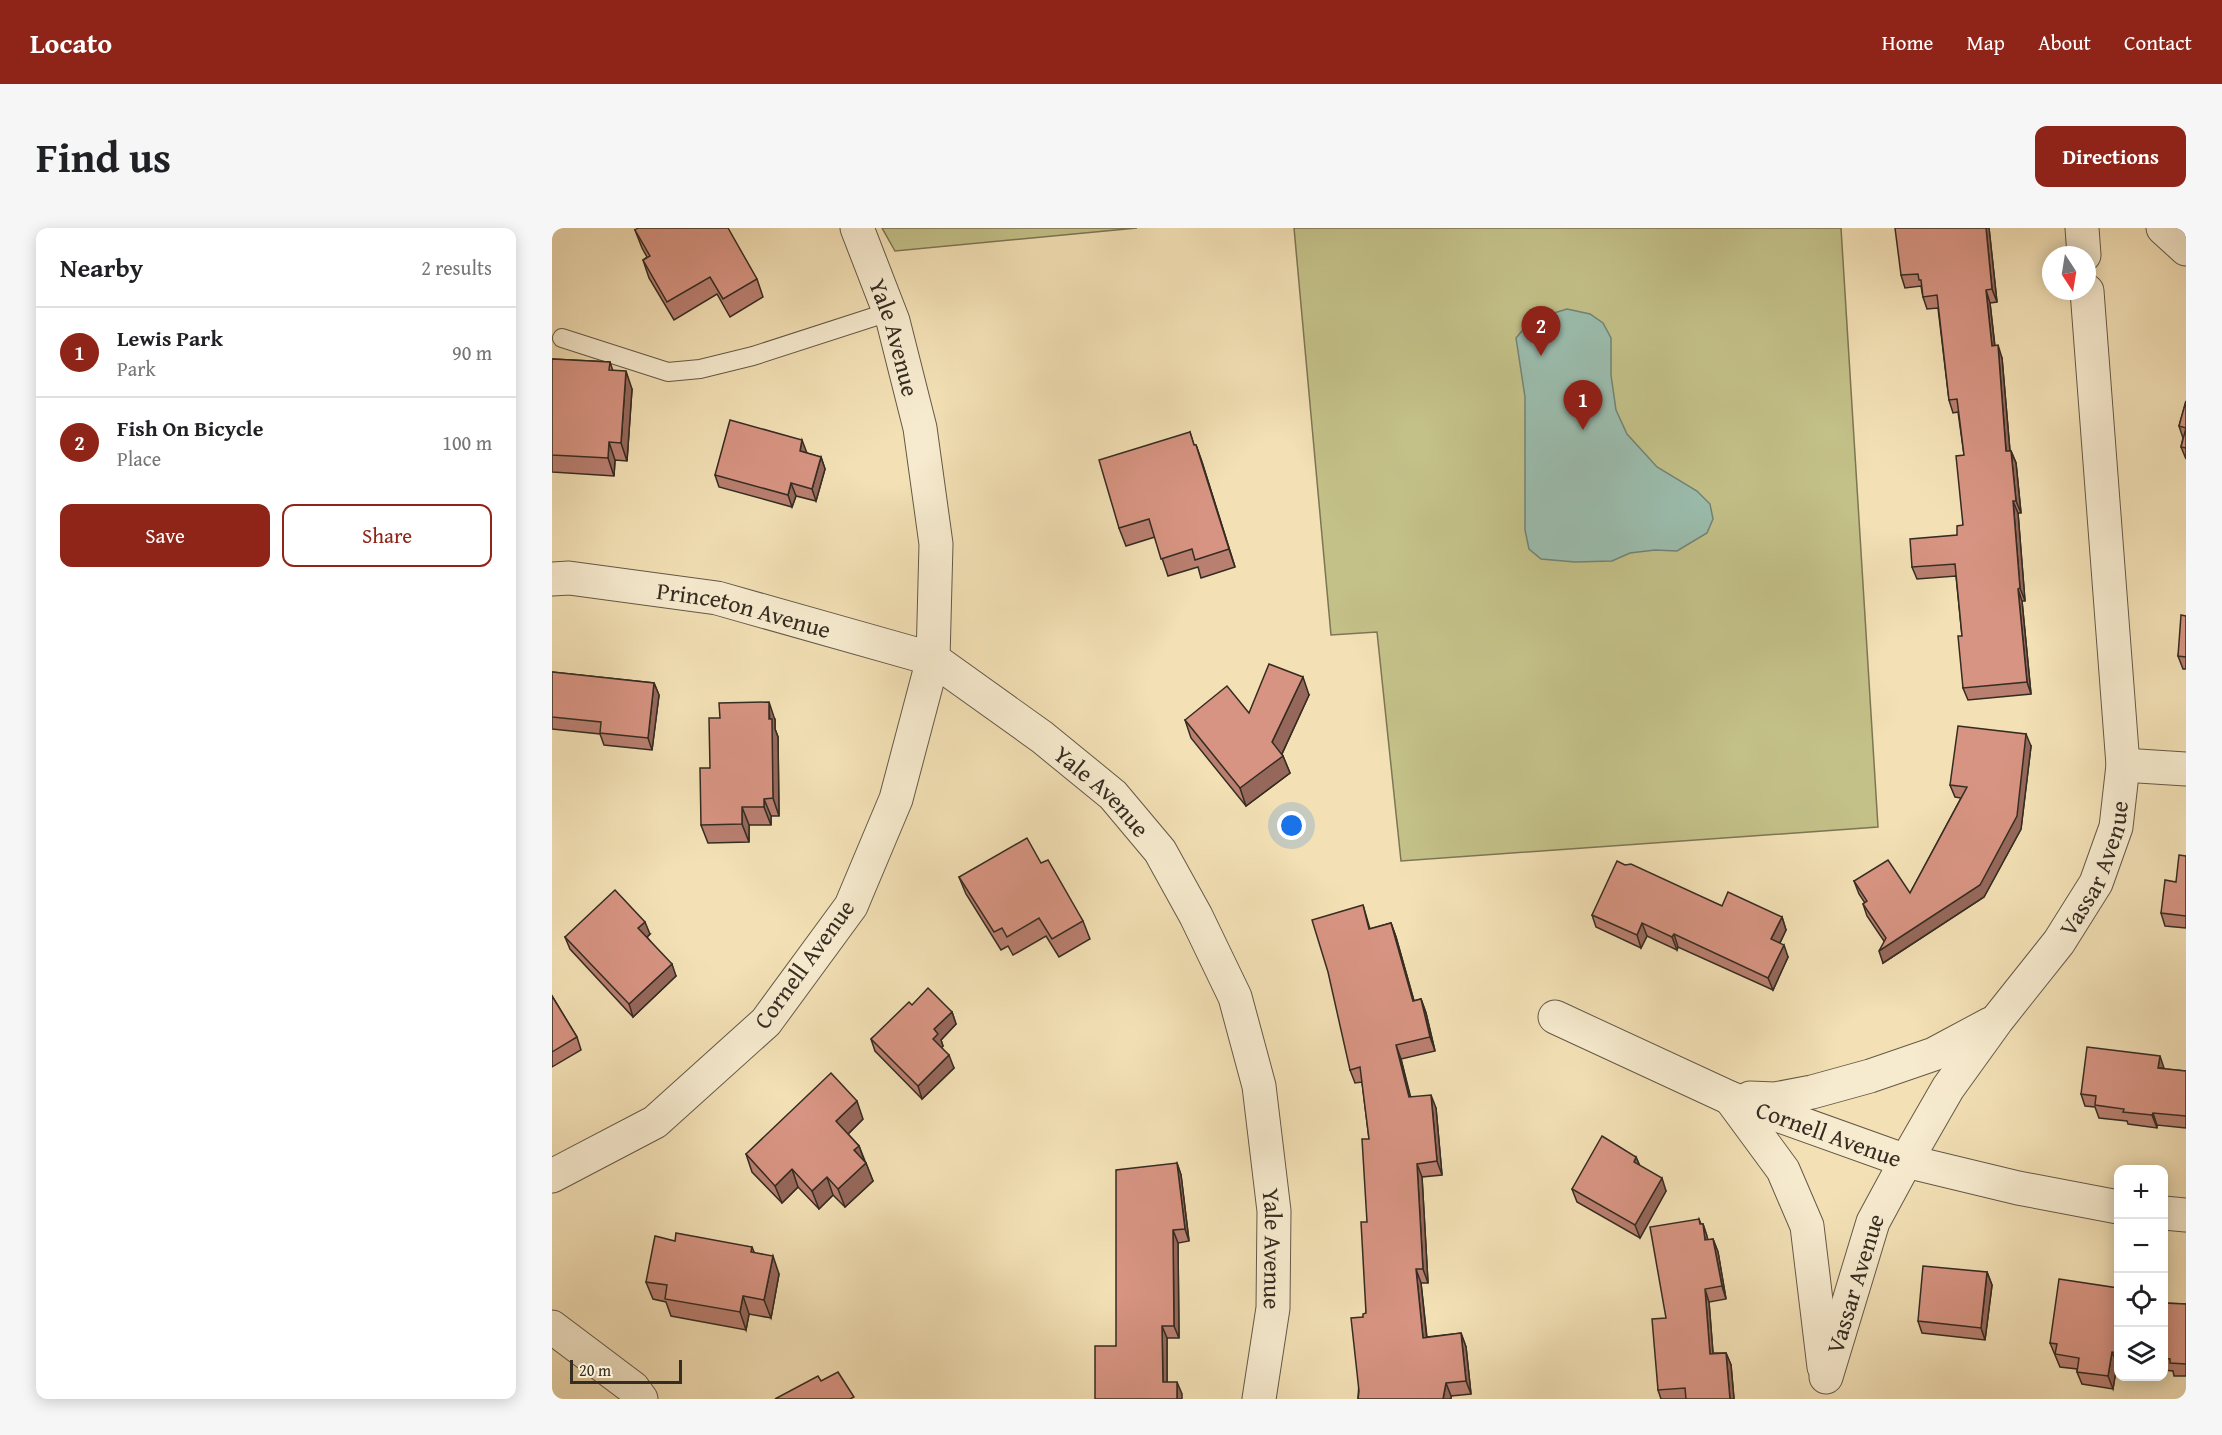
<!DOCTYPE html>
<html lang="en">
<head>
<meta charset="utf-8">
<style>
  body { margin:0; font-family:"Gentium Book Plus",serif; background:#f6f6f6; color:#202124 }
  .controls { position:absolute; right:18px; bottom:18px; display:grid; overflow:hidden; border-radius:12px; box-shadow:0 3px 15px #0003 }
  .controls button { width:54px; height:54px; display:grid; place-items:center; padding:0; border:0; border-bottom:2px solid #e0e0e0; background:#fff; color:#202124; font:30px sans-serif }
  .compass { position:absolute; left:1490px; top:18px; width:54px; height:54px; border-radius:50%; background:#fff; box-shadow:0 3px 15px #0003; rotate:168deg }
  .scale { position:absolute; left:18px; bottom:15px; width:112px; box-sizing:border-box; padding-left:6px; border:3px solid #352c22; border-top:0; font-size:16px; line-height:21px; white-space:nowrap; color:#352c22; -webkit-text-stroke:4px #f7ebcf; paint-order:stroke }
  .you { position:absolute; left:740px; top:598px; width:21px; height:21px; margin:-15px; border:4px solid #fff; border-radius:50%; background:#1a73e8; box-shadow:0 0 0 9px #1a73e833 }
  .badge { display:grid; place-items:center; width:39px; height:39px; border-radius:50%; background:#8f2418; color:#fff; font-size:20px; font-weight:700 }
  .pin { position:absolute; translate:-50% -50px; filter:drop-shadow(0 2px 3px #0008) }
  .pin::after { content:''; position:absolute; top:32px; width:21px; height:18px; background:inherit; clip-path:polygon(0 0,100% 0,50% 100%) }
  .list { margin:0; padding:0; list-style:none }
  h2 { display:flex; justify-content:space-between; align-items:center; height:78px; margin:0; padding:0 24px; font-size:26px }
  h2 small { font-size:20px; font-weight:400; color:#757577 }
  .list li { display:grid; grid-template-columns:39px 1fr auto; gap:18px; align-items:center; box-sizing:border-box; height:90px; padding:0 24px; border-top:2px solid #e0e0e0 }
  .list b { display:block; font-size:22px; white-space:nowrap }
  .list p { margin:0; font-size:20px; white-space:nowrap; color:#757577 }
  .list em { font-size:20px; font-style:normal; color:#757577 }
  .actions { display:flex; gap:12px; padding:18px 24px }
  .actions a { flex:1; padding:14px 0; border:2px solid #8f2418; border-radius:12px; text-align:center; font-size:21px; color:#8f2418 }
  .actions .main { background:#8f2418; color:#fff }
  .icon { flex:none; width:33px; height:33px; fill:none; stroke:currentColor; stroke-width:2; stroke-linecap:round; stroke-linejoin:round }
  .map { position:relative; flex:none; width:1634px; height:1171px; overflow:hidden; border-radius:12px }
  header { display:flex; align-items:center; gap:36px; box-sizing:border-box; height:84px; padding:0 30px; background:#8f2418; color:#fff }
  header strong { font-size:28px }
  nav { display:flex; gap:33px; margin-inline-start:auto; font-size:21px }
  .intro { display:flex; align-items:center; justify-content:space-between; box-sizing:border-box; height:144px; padding:0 36px }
  h1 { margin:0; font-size:42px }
  .button { padding:15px 27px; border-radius:12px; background:#8f2418; color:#fff; font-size:21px; font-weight:700 }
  main { display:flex; gap:36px; padding:0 36px }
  aside { flex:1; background:#fff; border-radius:12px; box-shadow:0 3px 15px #0003 }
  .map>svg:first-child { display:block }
  .green { fill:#c3c088; stroke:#7c7655; stroke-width:1.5 }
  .water { fill:#9bbdae; stroke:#728376; stroke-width:1.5 }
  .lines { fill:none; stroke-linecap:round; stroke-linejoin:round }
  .service-casing { stroke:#645947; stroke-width:20 }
  .minor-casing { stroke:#645947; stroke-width:35 }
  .service { stroke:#f7ebcf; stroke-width:18 }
  .minor { stroke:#f7ebcf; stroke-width:33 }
  .wall { fill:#b97f70; stroke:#352c22; stroke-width:1.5 }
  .shaded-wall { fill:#96685b; stroke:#352c22; stroke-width:1.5 }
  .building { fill:#d79482; stroke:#352c22; stroke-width:1.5 }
  .labels { text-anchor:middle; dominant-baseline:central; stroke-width:4.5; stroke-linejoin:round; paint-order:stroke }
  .street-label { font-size:24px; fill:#352c22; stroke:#f7ebcf }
</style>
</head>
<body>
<header>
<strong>Locato</strong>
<nav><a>Home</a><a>Map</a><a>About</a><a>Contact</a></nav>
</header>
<div class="intro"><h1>Find us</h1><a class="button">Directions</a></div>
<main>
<aside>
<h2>Nearby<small>2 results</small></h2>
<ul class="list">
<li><span class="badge">1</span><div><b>Lewis Park</b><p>Park</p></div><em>90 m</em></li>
<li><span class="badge">2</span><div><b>Fish On Bicycle</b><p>Place</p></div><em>100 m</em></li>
</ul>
<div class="actions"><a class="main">Save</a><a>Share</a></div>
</aside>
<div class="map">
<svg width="1634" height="1171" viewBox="0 0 1634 1171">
  <rect width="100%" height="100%" fill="#f3e0b5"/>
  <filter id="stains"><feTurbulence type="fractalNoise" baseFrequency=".00333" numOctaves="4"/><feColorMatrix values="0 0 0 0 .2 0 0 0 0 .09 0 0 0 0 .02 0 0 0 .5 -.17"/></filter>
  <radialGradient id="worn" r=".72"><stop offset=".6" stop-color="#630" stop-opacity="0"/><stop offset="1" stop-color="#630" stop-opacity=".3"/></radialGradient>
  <g class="green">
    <path d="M330,0H585L343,23Z"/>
    <path d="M742,0H1289L1326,599L849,633L825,404L779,407Z"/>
  </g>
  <path class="water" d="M1015,81L1038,86L1051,95L1059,110V147L1064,182L1075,206L1105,239L1145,263L1158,276L1161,291L1155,305L1125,323L1103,322L1078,325L1060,333L1023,334L989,331L977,321L973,302V169L964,110L979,92Z"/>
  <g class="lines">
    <defs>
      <path id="service" d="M10,110L116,144L148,141L201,128L337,84"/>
      <g id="minor">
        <path id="s1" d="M305,0L341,93L368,200L384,316L381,431L490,509L561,567L608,623L644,688L683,769L707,858L722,983L721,1080L707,1171"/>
        <path d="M1530,0L1532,27"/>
        <path d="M1611,0L1634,21"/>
        <path id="s2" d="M0,351L17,350L165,370L381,431L344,571L299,678L214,794L103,894L0,948"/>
        <path d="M1571,537L1634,541"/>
        <path id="s3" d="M1003,789L1178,870L1354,933L1466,960L1566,979"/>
        <path d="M1178,870L1231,942L1255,998L1272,1139"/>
        <path d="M1198,870L1223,871L1260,864L1318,848L1382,826L1438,796"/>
        <path d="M1612,985L1634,987"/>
        <path d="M0,1099L81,1160L89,1171"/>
        <path id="s4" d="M1274,1149L1321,994L1354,933L1396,860L1445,792L1507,714L1544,655L1564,599L1571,537L1535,63"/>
      </g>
    </defs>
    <use href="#service" class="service-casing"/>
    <use href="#minor" class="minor-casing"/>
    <use href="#service" class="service"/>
    <use href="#minor" class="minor"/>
  </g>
  <g class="wall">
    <path d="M1437,0L1445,74L1438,75L1443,118L1450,130L1458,223H1459L1464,235L1469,285H1466L1473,373H1470L1479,466L1416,472L1411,460L1410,408L1404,348L1365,351L1360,339L1405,307L1411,297L1412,227L1406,184L1401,185L1397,172L1386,80L1375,81L1371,69L1369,58L1353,60L1349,47Z"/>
    <path d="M83,2L205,51L211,69L178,89L165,66L122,92L97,50L91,32L95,29L90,20Z"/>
    <path d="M0,131L58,134L61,143L80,161L75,233L63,232L62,248L0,244Z"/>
    <path d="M1634,173V231L1629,219L1631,210L1627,198Z"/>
    <path d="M638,204L642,217H644L650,234L683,339L649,350L646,339L616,348L603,309L574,318L567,300Z"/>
    <path d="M255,225L269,229L273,241L264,273L244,268L240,279L167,259L163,247Z"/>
    <path d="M1634,388V441H1631L1626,428Z"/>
    <path d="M0,444L102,455L107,467L100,522L52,517L48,506L0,501Z"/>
    <path d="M757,467L730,526L738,545L694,578L639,510L633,492L697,485Z"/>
    <path d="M223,492V501L226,509L227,588H219V597H197V614L156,615L149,597Z"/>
    <path d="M1479,518L1469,601L1432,669L1331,735L1332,713L1315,688L1311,676L1313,675L1307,666L1302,653L1358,665L1409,570L1403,569L1398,557Z"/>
    <path d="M1634,628V700L1613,698L1609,685L1624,654Z"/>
    <path d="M489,635L531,693L538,711L507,729L494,708L461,727L456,718L449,722L414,666L407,649Z"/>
    <path d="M1073,637L1170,678L1230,689L1234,702L1228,715L1236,729L1221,762L1126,719L1125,722L1095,708L1089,720L1044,699L1040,687Z"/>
    <path d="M811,677L818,701L839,695L844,709L862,773L869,771L874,785L883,823L849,831L858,869L884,880L890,947L870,949L876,1055H869L875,1109L909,1105L914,1119L919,1166L899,1168V1171H806L811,1089L814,1085L817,911L810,854L803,855L798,842Z"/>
    <path d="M98,706L95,709L124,748L81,789L18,721L13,709Z"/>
    <path d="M0,768L25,809L29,822L0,839Z"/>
    <path d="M360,777L400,784L404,796L389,812L391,818L389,820L402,840L370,871L323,823L319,811Z"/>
    <path d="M1612,841L1634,843V900L1605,897V900L1576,896L1575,893L1547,890L1543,879L1533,878L1529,866Z"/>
    <path d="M311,891L296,906L307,918L321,953L293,979L281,967L267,981L246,959L230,975L200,944L194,926Z"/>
    <path d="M1084,929L1088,938L1114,963L1088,1010L1025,974L1020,961Z"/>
    <path d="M625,935L629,947L637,1013L626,1015L627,1110H615V1154L630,1166L564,1118Z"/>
    <path d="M1147,991L1149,996H1151L1156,1012L1161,1011L1166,1024L1174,1071L1157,1074L1161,1125H1174L1179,1137L1182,1171H1109L1106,1162Z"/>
    <path d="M123,1013L200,1019L202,1024L227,1046L219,1090L197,1086L194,1102L119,1088L114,1074L101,1071L94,1054Z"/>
    <path d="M1435,1044L1440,1057L1433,1112L1370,1105L1366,1093Z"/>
    <path d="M1566,1060V1137L1565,1136L1561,1161L1530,1156L1525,1144V1141L1508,1139L1498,1115Z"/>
    <path d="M1611,1075L1634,1076V1148H1622L1621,1143L1611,1142Z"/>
  </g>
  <g class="shaded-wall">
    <path d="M1434,0H1437L1445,74L1440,61Z"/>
    <path d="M1434,62L1438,75L1444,130L1440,118Z"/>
    <path d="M1446,117L1450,130L1459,235L1454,223Z"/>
    <path d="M74,143L80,161L75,233L69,215Z"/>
    <path d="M250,212L255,225L248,223Z"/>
    <path d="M57,214L63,232L62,248L56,230Z"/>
    <path d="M644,217L650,234L683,339L677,321Z"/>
    <path d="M1459,223L1464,235L1469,285L1464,273Z"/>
    <path d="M269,229L273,241L264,273L260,261Z"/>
    <path d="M239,255L244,268L240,279L236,267Z"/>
    <path d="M1461,273L1466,285L1473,373L1468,360Z"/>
    <path d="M1466,361L1470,373L1479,466L1475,454Z"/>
    <path d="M751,449L757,467L728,530L731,528L738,545L694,578L688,560L720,514Z"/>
    <path d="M102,455L107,467L100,522L96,510Z"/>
    <path d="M217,474L223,492V501L226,509L227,588L221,570Z"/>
    <path d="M1474,506L1479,518L1469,601L1432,669L1331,735L1327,723Z"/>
    <path d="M212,571L219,588V597L212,579Z"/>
    <path d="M190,579L197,597V614L190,596Z"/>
    <path d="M1230,689L1234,702L1224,723L1219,711Z"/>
    <path d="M93,694L98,706L91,713L86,700Z"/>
    <path d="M839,695L844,709L866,787L861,773Z"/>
    <path d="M1090,695L1095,708L1089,720L1085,707Z"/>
    <path d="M1122,706L1126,719L1125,722L1120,709Z"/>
    <path d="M1232,717L1236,729L1221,762L1216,750Z"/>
    <path d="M120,736L124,748L81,789L77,776Z"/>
    <path d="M869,771L874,785L883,823L878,809Z"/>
    <path d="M400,784L404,796L389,812L391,818L385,824L381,811L382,801Z"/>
    <path d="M844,817L849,831L862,882L857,869Z"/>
    <path d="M397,827L402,840L370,871L366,858Z"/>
    <path d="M1608,828L1612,840H1606Z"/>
    <path d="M879,867L884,880L890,947L885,933Z"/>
    <path d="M305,873L311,891L291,911L284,893Z"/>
    <path d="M1601,885L1605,897V900L1600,887Z"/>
    <path d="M307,918L313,935L302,922Z"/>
    <path d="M1084,929L1089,941L1082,934Z"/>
    <path d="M314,935L321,953L293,979L286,961Z"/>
    <path d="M625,935L629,947L637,1013L633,1001Z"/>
    <path d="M865,936L870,949L876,1055L871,1041Z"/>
    <path d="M240,941L246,959L230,975L223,958Z"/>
    <path d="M275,949L281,967L267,981L260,963Z"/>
    <path d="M1110,950L1114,963L1088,1010L1083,997Z"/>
    <path d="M1151,996L1155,1008L1158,1025L1153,1012Z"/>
    <path d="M621,1002L626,1015L627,1110L622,1098Z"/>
    <path d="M1161,1011L1166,1024L1174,1071L1170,1058Z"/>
    <path d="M221,1028L227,1046L219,1090L212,1072Z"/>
    <path d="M864,1041L869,1055L876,1123L871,1110Z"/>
    <path d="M1435,1044L1440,1057L1433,1112L1429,1100Z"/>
    <path d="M1153,1061L1157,1074L1162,1138L1158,1126Z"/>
    <path d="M191,1068L197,1086L194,1102L188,1084Z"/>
    <path d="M610,1098L615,1110V1166L611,1154Z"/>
    <path d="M909,1105L914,1119L919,1166L914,1153Z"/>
    <path d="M1560,1124L1565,1136L1561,1161L1556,1148Z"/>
    <path d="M1174,1125L1179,1137L1182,1171H1178Z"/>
    <path d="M625,1154L630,1166V1171H625Z"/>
    <path d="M894,1155L899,1168V1171H891Z"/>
  </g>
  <g class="building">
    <path d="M86,0H176L205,51L171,71L158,49L115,74L91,32L98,28L83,2Z"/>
    <path d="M1343,0H1434L1440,61L1434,62L1440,118L1446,117L1454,223H1459L1464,273H1461L1468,360L1466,361L1475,454L1411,460L1406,408H1410L1403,336L1360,339L1358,311L1405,307V298L1411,297L1404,228L1412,227L1405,171L1397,172L1385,67L1371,69L1369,52H1367L1366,46L1349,47Z"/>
    <path d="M0,131L58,134L57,142L74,143L69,215L57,214L56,230L0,227Z"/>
    <path d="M1634,173V200L1627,198Z"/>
    <path d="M178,192L250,212L248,223L269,229L260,261L239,255L236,267L163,247Z"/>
    <path d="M1634,200V220L1629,219Z"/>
    <path d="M638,204L642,217H644L677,321L643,332L640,321L609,331L597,291L567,300L547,232Z"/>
    <path d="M1629,387L1634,388V429L1626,428Z"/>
    <path d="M717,436L751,449L720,514L731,528L688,560L633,492L675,458L697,485Z"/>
    <path d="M0,444L102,455L96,510L48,505L49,494L0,489Z"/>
    <path d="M217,474V491H220L221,570L212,571V579H190V596L149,597L148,540H158L157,490H168L167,475Z"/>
    <path d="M1406,498L1474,506L1465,588L1428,657L1327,723L1334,710L1311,676L1315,673L1302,653L1336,632L1358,665L1415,559L1398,557Z"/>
    <path d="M475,610L489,635L496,632L531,693L500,711L487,690L455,709L450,700L442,704L407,649Z"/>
    <path d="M1627,627L1634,628V688L1609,685L1613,652L1624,654Z"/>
    <path d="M1065,633L1073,637L1079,636L1170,678L1176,664L1230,689L1219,711L1232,717L1216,750L1122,706L1120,709L1090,695L1085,707L1040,687Z"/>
    <path d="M63,662L93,694L86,700L120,736L77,776L13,709Z"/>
    <path d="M811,677L817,701L839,695L861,773L869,771L878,809L844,817L857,869L879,867L885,933L865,936L871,1041H864L871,1110L909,1105L914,1153L894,1155L891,1171H806L807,1163L799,1090L811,1089V1086L814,1085L809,994H815L810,911H817L808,839L798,842L776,744L760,692Z"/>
    <path d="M376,760L400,784L382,801L386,806L381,811L397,827L366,858L319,811L357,774L360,777Z"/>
    <path d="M0,768L25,809L0,824Z"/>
    <path d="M1535,819L1608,828L1606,840L1634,843V888L1601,885L1600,887L1571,884L1572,881L1543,877L1544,868L1529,866Z"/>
    <path d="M279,845L305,873L284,893L307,918L302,922L314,935L286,961L275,949L260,963L240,941L223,958L194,926Z"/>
    <path d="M1050,908L1084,929L1082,934L1110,950L1083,997L1020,961Z"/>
    <path d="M625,935L633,1001L621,1002L622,1098H610L611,1154H625V1171H543V1118H564V942Z"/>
    <path d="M1147,991L1148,996H1151L1153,1012L1161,1011L1170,1058L1153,1061L1158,1126L1174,1125L1178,1171H1134L1133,1160L1106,1162L1100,1091L1114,1090L1098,999Z"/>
    <path d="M124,1005L200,1019L199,1024L221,1028L212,1072L191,1068L188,1084L113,1071L115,1057L94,1054L103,1008L123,1013Z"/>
    <path d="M1371,1038L1435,1044L1429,1100L1366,1093Z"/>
    <path d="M1507,1051L1566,1060V1125L1560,1124L1556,1148L1525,1144L1527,1130L1503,1126L1505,1116L1498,1115Z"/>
    <path d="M1611,1075L1634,1076V1136L1618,1135V1131L1611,1130Z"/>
    <path d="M286,1144L302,1169L298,1171H223L266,1148L269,1153Z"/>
  </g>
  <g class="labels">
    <g class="street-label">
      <text stroke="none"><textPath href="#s1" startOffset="116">Yale Avenue</textPath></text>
      <text stroke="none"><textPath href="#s2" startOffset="195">Princeton Avenue</textPath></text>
      <text stroke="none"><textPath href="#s1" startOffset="657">Yale Avenue</textPath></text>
      <text stroke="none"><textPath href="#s4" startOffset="582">Vassar Avenue</textPath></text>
      <text transform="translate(252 736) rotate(-54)">Cornell Avenue</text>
      <text stroke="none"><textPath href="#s3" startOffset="298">Cornell Avenue</textPath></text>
      <text stroke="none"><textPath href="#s1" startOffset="1161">Yale Avenue</textPath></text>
      <text stroke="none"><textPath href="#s4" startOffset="98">Vassar Avenue</textPath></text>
    </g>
  </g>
  <rect width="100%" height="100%" filter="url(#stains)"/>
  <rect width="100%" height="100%" fill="url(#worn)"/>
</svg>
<div class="controls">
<button>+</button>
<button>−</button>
<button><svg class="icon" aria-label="locate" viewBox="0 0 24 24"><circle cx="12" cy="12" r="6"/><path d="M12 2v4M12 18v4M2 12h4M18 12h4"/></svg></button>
<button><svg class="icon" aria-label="layers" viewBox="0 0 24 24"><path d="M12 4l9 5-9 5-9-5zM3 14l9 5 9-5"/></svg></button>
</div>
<svg class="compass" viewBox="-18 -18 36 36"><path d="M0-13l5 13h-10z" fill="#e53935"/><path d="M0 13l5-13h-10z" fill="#757577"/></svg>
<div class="scale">20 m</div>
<div class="you"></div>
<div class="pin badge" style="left:1031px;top:202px">1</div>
<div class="pin badge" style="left:989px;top:128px">2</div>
</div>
</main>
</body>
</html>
